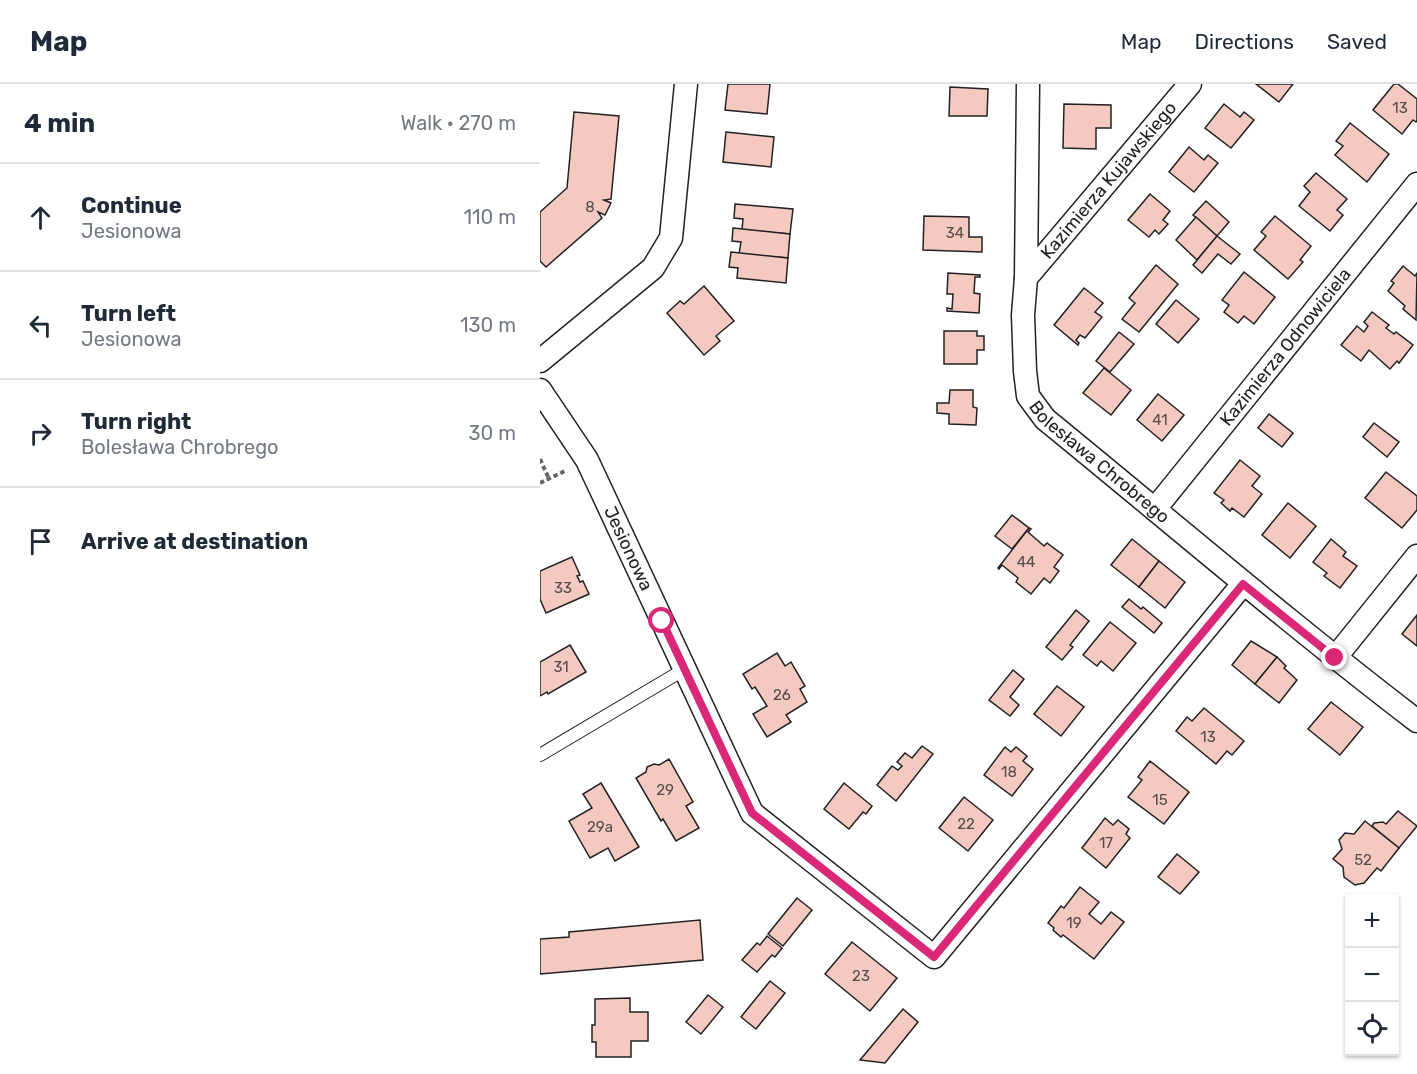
<!DOCTYPE html>
<html lang="en">
<head>
<meta charset="utf-8">
<style>
  body { margin:0; font-family:Rubik,sans-serif; background:#f2f2f3; color:#1f2937 }
  .controls { position:absolute; right:18px; bottom:18px; display:grid; overflow:hidden; border-radius:0px; box-shadow:0 2px 4px #0004 }
  .controls button { width:54px; height:54px; display:grid; place-items:center; padding:0; border:0; border-bottom:2px solid #e0e1e3; background:#fff; color:#1f2937; font:30px sans-serif }
  .stop { position:absolute; width:18px; height:18px; margin:-14px; border:4px solid #db2777; border-radius:50%; background:#fff }
  .stop.end { background:#db2777; border-color:#fff; box-shadow:0 2px 6px #0008 }
  .list { margin:0; padding:0; list-style:none }
  h2 { display:flex; justify-content:space-between; align-items:center; height:78px; margin:0; padding:0 24px; font-size:26px }
  h2 small { font-size:20px; font-weight:400; color:#747a83 }
  .list li { display:grid; grid-template-columns:39px 1fr auto; gap:18px; align-items:center; box-sizing:border-box; height:108px; padding:0 24px; border-top:2px solid #e0e1e3 }
  .list b { display:block; font-size:22px; white-space:nowrap }
  .list p { margin:0; font-size:20px; white-space:nowrap; color:#747a83 }
  .list em { font-size:20px; font-style:normal; color:#747a83 }
  .icon { flex:none; width:33px; height:33px; fill:none; stroke:currentColor; stroke-width:2; stroke-linecap:round; stroke-linejoin:round }
  .map { position:relative; flex:none; width:877px; height:990px; overflow:hidden }
  header { display:flex; align-items:center; gap:36px; box-sizing:border-box; height:84px; padding:0 30px; background:#fff; border-bottom:2px solid #e0e1e3 }
  header strong { font-size:28px }
  nav { display:flex; gap:33px; margin-inline-start:auto; font-size:21px }
  main { display:flex }
  aside { flex:1; background:#fff }
  .map>svg:first-child { display:block }
  .building { fill:#f3c9c0; stroke:#222; stroke-width:1.5 }
  .lines { fill:none; stroke-linecap:round; stroke-linejoin:round }
  .service-casing { stroke:#222; stroke-width:14 }
  .minor-casing { stroke:#222; stroke-width:25 }
  .path { stroke:#646464; stroke-width:4; stroke-dasharray:4.5 3; stroke-linecap:butt }
  .service { stroke:#fff; stroke-width:12 }
  .minor { stroke:#fff; stroke-width:22 }
  .route { stroke:#db2777; stroke-width:8 }
  .labels { text-anchor:middle; dominant-baseline:central; stroke-width:4.5; stroke-linejoin:round; paint-order:stroke }
  .number-label { font-size:15px; fill:#564c4a }
  .street-label { font-size:18px; fill:#222; stroke:#fff }
</style>
</head>
<body>
<header>
<strong>Map</strong>
<nav><a>Map</a><a>Directions</a><a>Saved</a></nav>
</header>
<main>
<aside>
<h2>4 min<small>Walk · 270 m</small></h2>
<ul class="list">
<li><svg class="icon" aria-label="ahead" viewBox="0 0 24 24"><path d="M12 20V5M6 11l6-6 6 6"/></svg><div><b>Continue</b><p>Jesionowa</p></div><em>110 m</em></li>
<li><svg class="icon" aria-label="left" viewBox="0 0 24 24"><path d="M17 20v-9H6M10 6l-5 5 5 5"/></svg><div><b>Turn left</b><p>Jesionowa</p></div><em>130 m</em></li>
<li><svg class="icon" aria-label="right" viewBox="0 0 24 24"><path d="M7 20v-9h11M14 6l5 5-5 5"/></svg><div><b>Turn right</b><p>Bolesława Chrobrego</p></div><em>30 m</em></li>
<li><svg class="icon" aria-label="arrive" viewBox="0 0 24 24"><path d="M6 21V4h12l-3 4 3 4H6"/></svg><div><b>Arrive at destination</b></div></li>
</ul>
</aside>
<div class="map">
<svg width="877" height="990" viewBox="0 0 877 990">
  <rect width="100%" height="100%" fill="#fff"/>
  <g class="building">
    <path d="M188,0H230L227,30L185,26Z"/>
    <path d="M716,0H753L739,18Z"/>
    <path d="M854,0H858L877,15V36L876,38L873,36L862,50L833,26Z"/>
    <path d="M410,3L448,5L447,32H409Z"/>
    <path d="M524,20L571,21V44H556V65L523,64Z"/>
    <path d="M684,20L700,33L704,28L714,36L691,64L665,44Z"/>
    <path d="M34,28L79,32L71,115L64,116L71,119L65,131L58,128L62,134L6,183L0,177V128L27,104Z"/>
    <path d="M810,39L849,70L827,98L795,71L803,62L796,57Z"/>
    <path d="M186,48L234,53L231,83L183,78Z"/>
    <path d="M649,63L664,76L668,71L678,79L654,108L629,88Z"/>
    <path d="M776,89L807,115L797,126L803,131L790,147L759,122L770,108L764,102Z"/>
    <path d="M610,110L630,127L623,136L628,140L619,150L615,146L609,153L588,136Z"/>
    <path d="M666,117L689,138L677,152L653,131Z"/>
    <path d="M195,120L253,125L250,150L202,146L203,135L194,134Z"/>
    <path d="M384,132L429,133V153H442V168L383,166Z"/>
    <path d="M735,132L771,162L760,176L763,178L748,195L714,166L726,152L721,148Z"/>
    <path d="M656,133L677,152L657,176L636,156Z"/>
    <path d="M193,144L250,150L248,174L199,170L201,158L192,157Z"/>
    <path d="M677,152L700,170L691,180L678,170L662,189L653,181Z"/>
    <path d="M191,168L248,174L246,199L197,194L198,184L189,183Z"/>
    <path d="M616,181L638,200L599,248L582,235L595,219L589,214Z"/>
    <path d="M863,182L875,192L877,189L876,236L863,225L865,222L848,207L854,199L851,197Z"/>
    <path d="M704,188L735,213L714,240L704,232L698,239L684,228L689,221L682,216Z"/>
    <path d="M408,189L440,191V193H435L434,209L440,210L439,229L407,227V224L412,225L413,210H407Z"/>
    <path d="M164,202L194,237L176,252L180,257L164,271L127,229L140,217L144,220Z"/>
    <path d="M544,204L563,219L555,228L562,233L545,254L540,251L536,256L539,259L538,261L514,241Z"/>
    <path d="M636,216L659,235L638,259L616,240Z"/>
    <path d="M832,228L849,241L846,244L854,250L856,248L873,261L859,279L857,277L850,285L829,266L821,277L801,261L817,242L824,248L828,242L824,238Z"/>
    <path d="M404,247H437V252H444V266H437V280H404Z"/>
    <path d="M579,248L594,260L570,288L556,277Z"/>
    <path d="M564,284L591,306L571,331L543,309Z"/>
    <path d="M410,306H433V323L437,324L436,341L409,340V330L397,329V319H409Z"/>
    <path d="M618,310L644,331L622,357L597,336Z"/>
    <path d="M729,330L753,349L742,363L718,344Z"/>
    <path d="M834,339L859,358L847,373L823,353Z"/>
    <path d="M700,376L720,392L712,402L722,410L704,433L692,424L690,427L681,419L684,416L674,409Z"/>
    <path d="M846,388L877,412V426L862,444L825,414Z"/>
    <path d="M748,419L776,442L750,474L722,451Z"/>
    <path d="M472,431L489,444L472,465L455,452Z"/>
    <path d="M489,444L491,445L488,448L504,462L507,459L523,471L514,483L519,487L510,499L504,494L491,510L476,498L478,494L462,481L459,485L458,484Z"/>
    <path d="M592,455L619,477L599,503L571,481Z"/>
    <path d="M791,455L806,468L803,472L817,482L800,504L784,492L787,489L773,478Z"/>
    <path d="M32,473L40,491L37,492L40,498L43,497L49,510L6,529L0,515V487Z"/>
    <path d="M619,477L645,498L625,524L599,503Z"/>
    <path d="M589,515L601,525L603,523L622,539L614,549L582,523Z"/>
    <path d="M536,526L549,537L530,561L533,563L522,576L506,563Z"/>
    <path d="M877,531V562L862,550Z"/>
    <path d="M570,538L596,559L573,587L561,577L557,582L543,571Z"/>
    <path d="M711,557L737,573L715,600L692,581Z"/>
    <path d="M30,561L46,588L8,610L7,608L0,612V578Z"/>
    <path d="M237,569L245,582L251,578L265,602L260,605L267,618L246,631L251,638L227,653L213,630L227,622L215,603L212,605L203,590Z"/>
    <path d="M737,573L746,582L744,584L757,596L739,619L715,600Z"/>
    <path d="M473,586L484,595L470,613L479,621L470,632L449,616Z"/>
    <path d="M517,602L544,623L521,652L494,630Z"/>
    <path d="M791,618L823,643L800,671L768,645Z"/>
    <path d="M664,624L704,657L692,671L687,667L676,680L636,647L647,633L652,637Z"/>
    <path d="M382,662L393,670L356,717L337,701L352,682L358,686L362,682L357,678L365,669L372,674Z"/>
    <path d="M465,663L471,668L476,663L487,672L483,677L493,685L472,712L444,691Z"/>
    <path d="M129,675L153,718L146,722L159,744L136,757L123,735L121,737L96,694L106,688L107,683L114,680L119,681Z"/>
    <path d="M610,677L649,708L624,740L588,713L602,696L598,693Z"/>
    <path d="M61,699L99,763L75,777L68,764L50,774L29,737L52,724L43,710Z"/>
    <path d="M304,699L332,722L326,730L323,728L309,745L284,725Z"/>
    <path d="M424,713L453,736L428,767L399,744Z"/>
    <path d="M858,727L877,742L859,764L832,742L834,739L843,738L846,740Z"/>
    <path d="M565,734L573,741L578,736L589,745L586,750L590,754L566,784L542,764Z"/>
    <path d="M825,737L859,764L841,787L837,784L824,799L815,801L804,793L803,783L793,775L802,765L799,756L805,749L814,750Z"/>
    <path d="M637,770L659,788L640,810L618,793Z"/>
    <path d="M540,803L559,818L549,830L561,840L571,828L584,838L554,875L523,851L521,853L513,846L514,844L508,839L521,822L524,824Z"/>
    <path d="M257,814L272,826L243,862L228,850Z"/>
    <path d="M160,836L163,876L0,890V855L29,853V848Z"/>
    <path d="M227,852L242,864L235,873L232,871L217,888L202,876L217,859L220,861Z"/>
    <path d="M312,858L357,894L330,927L285,890Z"/>
    <path d="M230,897L245,909L216,945L201,933Z"/>
    <path d="M168,911L183,923L161,950L146,938Z"/>
    <path d="M90,914V928H108V957H91V973H56V958H52V941H55V915Z"/>
    <path d="M363,925L378,938L345,979L320,976Z"/>
  </g>
  <g class="lines">
    <defs>
      <path id="service" d="M0,671L145,585"/>
      <g id="minor">
        <path id="s1" d="M488,0L486,194L483,231L485,287L488,312L505,335C629,436 750,540 877,637"/>
        <path id="s2" d="M486,194L650,0"/>
        <path d="M0,277L113,184L131,154L146,0"/>
        <path id="s3" d="M0,306L47,376L212,729L394,873L703,500"/>
        <path id="s4" d="M615,425L877,100"/>
        <path d="M795,574L877,472"/>
      </g>
    </defs>
    <use href="#service" class="service-casing"/>
    <use href="#minor" class="minor-casing"/>
    <g class="path">
      <path d="M0,375L9,395"/>
      <path d="M0,399L25,387"/>
    </g>
    <use href="#service" class="service"/>
    <use href="#minor" class="minor"/>
  </g>
  <g class="lines">
    <path class="route" d="M122,537L212,729L394,873L703,500L795,574"/>
  </g>
  <g class="labels">
    <g class="number-label">
      <text x="860" y="24">13</text>
      <text x="50" y="123">8</text>
      <text x="415" y="149">34</text>
      <text x="620" y="336">41</text>
      <text x="486" y="478">44</text>
      <text x="23" y="504">33</text>
      <text x="21" y="583">31</text>
      <text x="242" y="611">26</text>
      <text x="668" y="653">13</text>
      <text x="469" y="688">18</text>
      <text x="125" y="706">29</text>
      <text x="620" y="716">15</text>
      <text x="426" y="740">22</text>
      <text x="60" y="743">29a</text>
      <text x="566" y="759">17</text>
      <text x="823" y="776">52</text>
      <text x="534" y="839">19</text>
      <text x="321" y="892">23</text>
    </g>
    <g class="street-label">
      <text stroke="none"><textPath href="#s2" startOffset="128">Kazimierza Kujawskiego</textPath></text>
      <text stroke="none"><textPath href="#s4" startOffset="208">Kazimierza Odnowiciela</textPath></text>
      <text stroke="none"><textPath href="#s1" startOffset="410">Bolesława Chrobrego</textPath></text>
      <text stroke="none"><textPath href="#s3" startOffset="182">Jesionowa</textPath></text>
    </g>
  </g>
</svg>
<div class="controls">
<button>+</button>
<button>−</button>
<button><svg class="icon" aria-label="locate" viewBox="0 0 24 24"><circle cx="12" cy="12" r="6"/><path d="M12 2v4M12 18v4M2 12h4M18 12h4"/></svg></button>
</div>
<div class="stop" style="left:122px;top:537px"></div>
<div class="stop end" style="left:795px;top:574px"></div>
</div>
</main>
</body>
</html>
